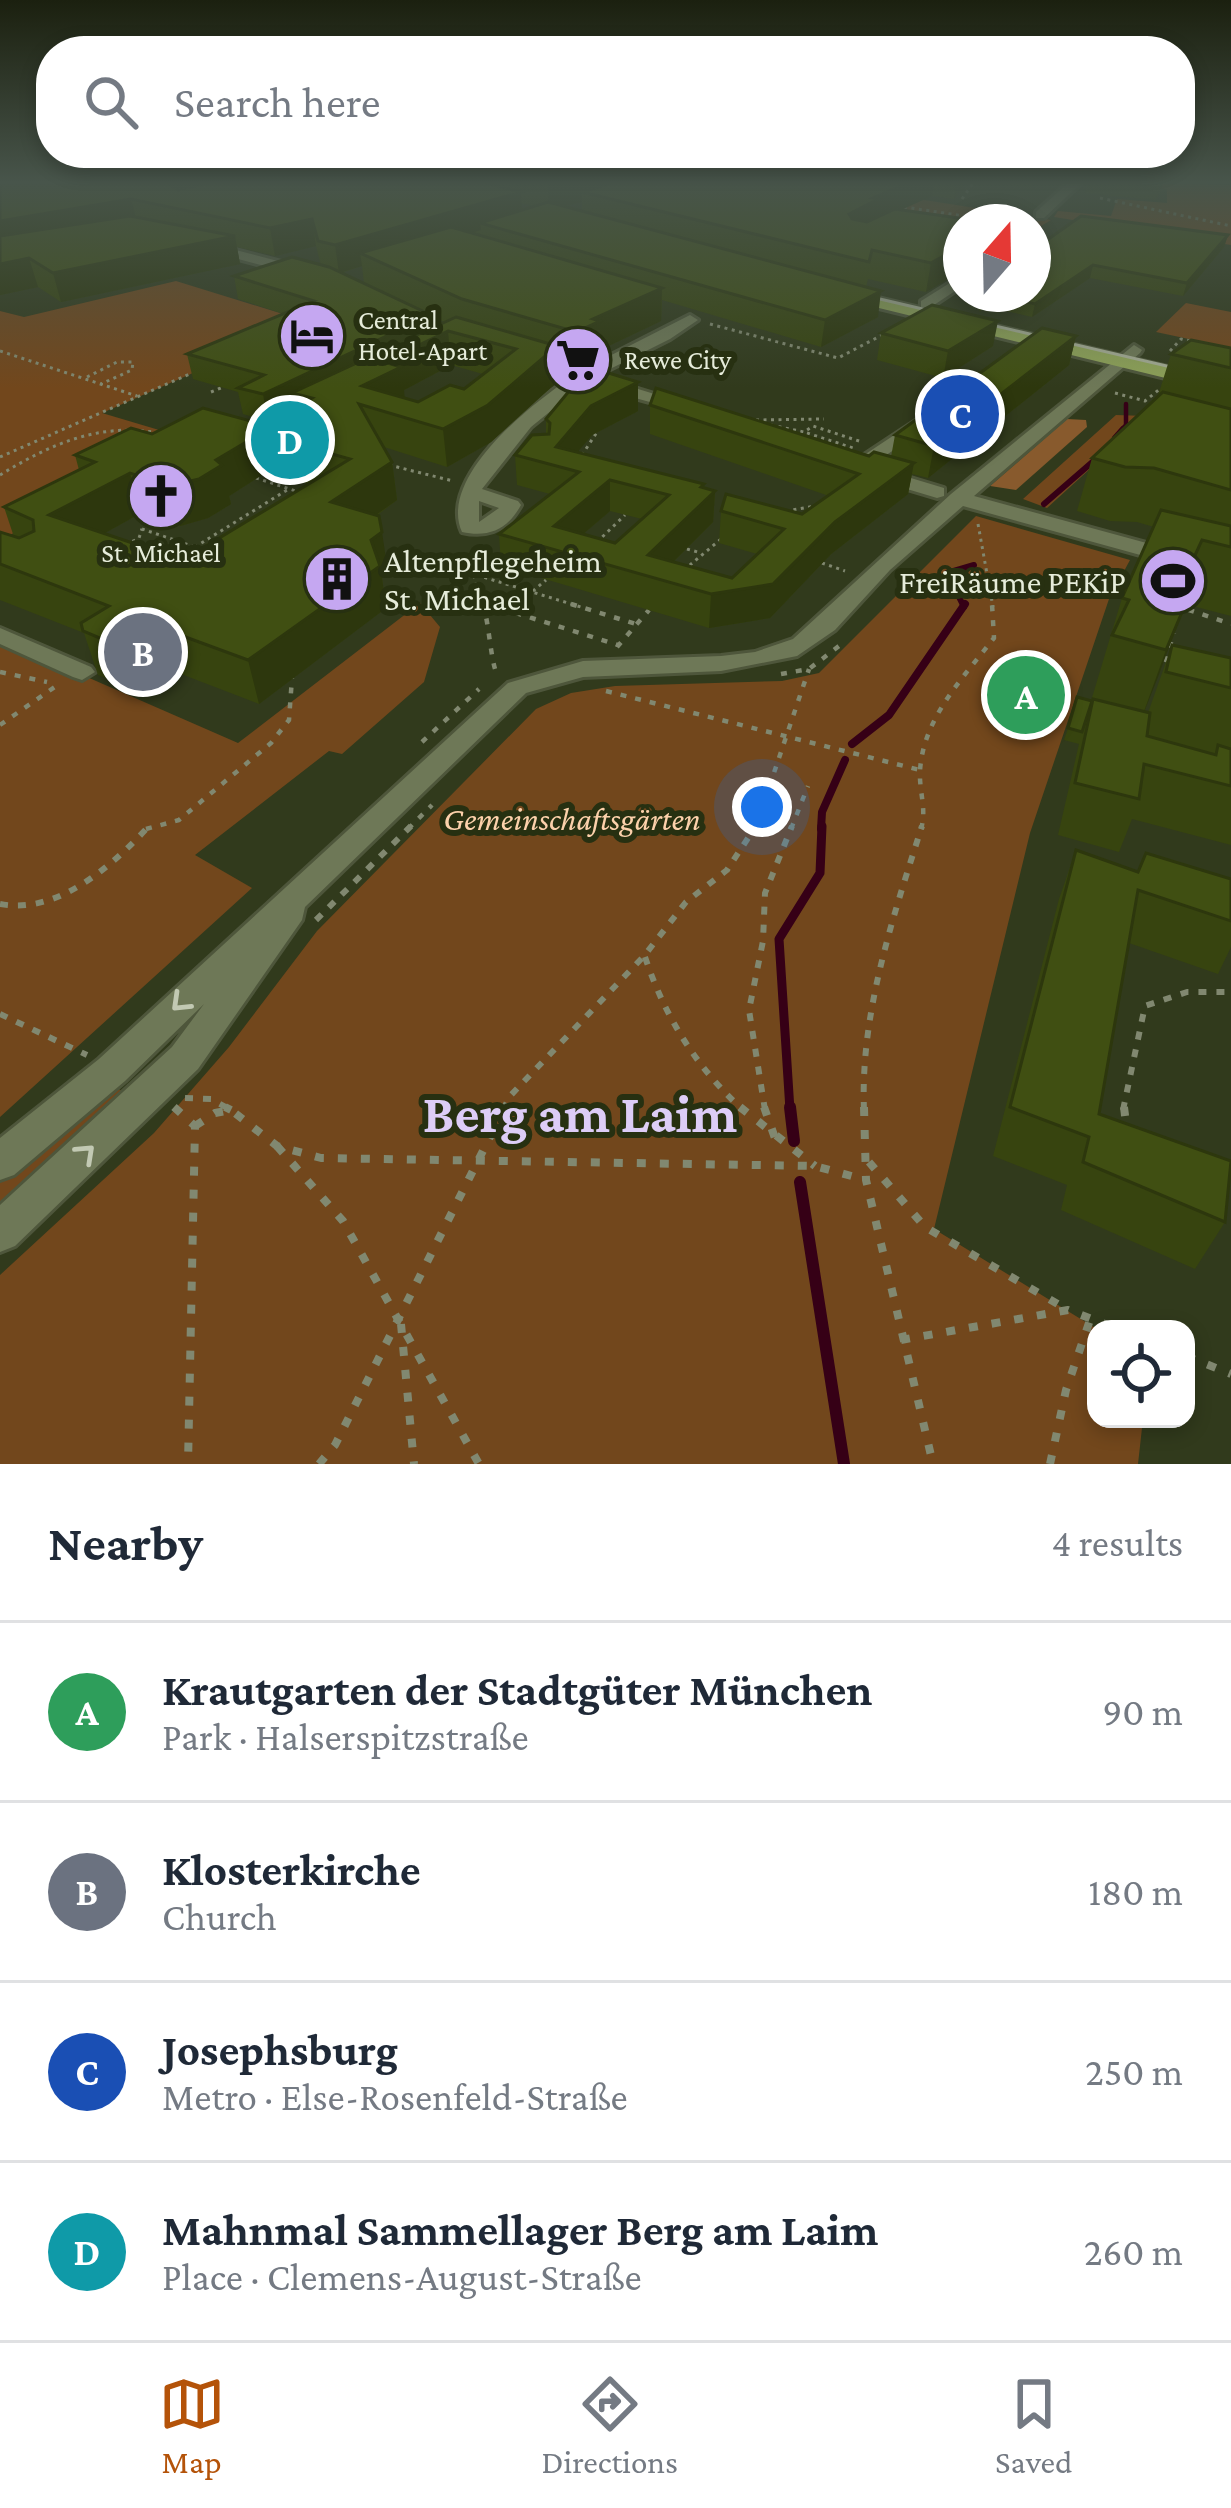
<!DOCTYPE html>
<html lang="en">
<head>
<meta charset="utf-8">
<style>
  body { margin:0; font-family:"Crimson Pro",serif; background:#f6f6f7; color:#1f2937 }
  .controls { position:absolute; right:36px; bottom:36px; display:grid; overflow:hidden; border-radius:24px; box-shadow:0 6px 18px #0003 }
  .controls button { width:108px; height:108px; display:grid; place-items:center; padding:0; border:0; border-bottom:3px solid #e0e1e3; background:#fff; color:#1f2937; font:60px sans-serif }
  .compass { position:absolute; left:943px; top:204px; width:108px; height:108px; border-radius:50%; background:#fff; box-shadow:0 6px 18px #0003; rotate:20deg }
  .you { position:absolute; left:762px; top:807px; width:42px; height:42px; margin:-30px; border:9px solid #fff; border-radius:50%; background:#1a73e8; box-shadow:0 0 0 18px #1a73e833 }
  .badge { display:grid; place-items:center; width:78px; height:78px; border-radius:50%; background:#b45309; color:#fff; font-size:39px; font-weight:700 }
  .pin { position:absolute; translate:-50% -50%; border:6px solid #fff; box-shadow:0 3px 12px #0006 }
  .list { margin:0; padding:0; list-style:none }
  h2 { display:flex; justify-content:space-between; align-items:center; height:156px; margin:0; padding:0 48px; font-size:51px }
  h2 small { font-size:39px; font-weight:400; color:#747a83 }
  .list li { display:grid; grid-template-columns:78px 1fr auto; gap:36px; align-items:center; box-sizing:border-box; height:180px; padding:0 48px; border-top:3px solid #e0e1e3 }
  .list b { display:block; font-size:45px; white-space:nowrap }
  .list p { margin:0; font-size:39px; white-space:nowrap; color:#747a83 }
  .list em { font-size:39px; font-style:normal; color:#747a83 }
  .icon { flex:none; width:66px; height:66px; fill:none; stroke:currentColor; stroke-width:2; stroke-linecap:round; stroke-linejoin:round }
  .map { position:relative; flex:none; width:1231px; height:1464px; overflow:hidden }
  .search { position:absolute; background:#fff; box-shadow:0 6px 18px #0003; left:36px; right:36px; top:36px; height:132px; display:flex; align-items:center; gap:30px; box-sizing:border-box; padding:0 42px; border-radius:48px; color:#747a83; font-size:45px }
  .sheet { height:876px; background:#fff }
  nav { display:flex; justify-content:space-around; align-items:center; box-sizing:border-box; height:168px; border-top:3px solid #e0e1e3; background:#fff; font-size:33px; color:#747a83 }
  nav a { display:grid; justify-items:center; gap:6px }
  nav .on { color:#b45309 }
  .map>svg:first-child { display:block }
  .green { fill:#72471c }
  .forest { fill:#885a2d }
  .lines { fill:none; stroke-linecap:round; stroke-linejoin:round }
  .stream-far4 { stroke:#360016; stroke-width:4.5 }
  .stream-far3 { stroke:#360016; stroke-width:6 }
  .stream-far2 { stroke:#360016; stroke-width:8 }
  .stream-far1 { stroke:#360016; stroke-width:9 }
  .stream { stroke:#360016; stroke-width:12 }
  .minor-casing { stroke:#4e563b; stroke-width:6 }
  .major-casing { stroke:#4e563b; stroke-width:6 }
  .path-far3 { stroke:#818870; stroke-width:3; stroke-dasharray:3 4.5; stroke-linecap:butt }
  .path-far2 { stroke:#818870; stroke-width:4.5; stroke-dasharray:6 9; stroke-linecap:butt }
  .path-far1 { stroke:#818870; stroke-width:6; stroke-dasharray:8 10; stroke-linecap:butt }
  .path { stroke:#818870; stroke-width:8; stroke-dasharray:9 14; stroke-linecap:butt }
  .minor { fill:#6e7857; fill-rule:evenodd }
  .major { fill:#8da158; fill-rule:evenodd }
  .tram { stroke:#a3aa93; stroke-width:3 }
  .wall { fill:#37440f; fill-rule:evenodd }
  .shaded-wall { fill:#2d370d }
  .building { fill:#404f12; stroke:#2d370d; stroke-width:3; fill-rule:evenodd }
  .oneway { stroke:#c2c9b3 }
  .labels { text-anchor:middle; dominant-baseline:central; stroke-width:12; stroke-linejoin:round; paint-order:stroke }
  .far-poi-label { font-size:27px; fill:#e6ecda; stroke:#273011; text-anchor:start }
  .poi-label { font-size:33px; fill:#e6ecda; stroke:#273011; text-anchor:start }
  .park-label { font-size:33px; font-style:italic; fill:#fcd1ab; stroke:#273011 }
  .near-district-label { font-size:54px; font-weight:bold; fill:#ddcdf7; stroke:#273011 }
</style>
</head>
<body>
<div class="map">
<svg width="1231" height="1464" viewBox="0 0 1231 1464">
  <rect width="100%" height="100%" fill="#313a1c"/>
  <g class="green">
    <path d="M1104,183L1231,185V245L1054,217L1058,211L1111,216L1117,199L1167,203V189Z"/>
    <path d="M777,185L855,189L1051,220L1033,231V222H961Z"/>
    <path d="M176,281L309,322L102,413L196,441L0,540V311L24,317Z"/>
    <path d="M1186,303L1231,312V348L1156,332Z"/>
    <path d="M1116,415L1176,417L1137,426L1047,508L1023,499Z"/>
    <path d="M976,516L1130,560L1109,599L1030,833L934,1229L1097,1329L1096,1419H1143L1138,1464H0V1275L154,1133L229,1047L317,931L536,709L571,693L615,686L782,681L819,673Z"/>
    <path d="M420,603L440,627L424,682L342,754L329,751L195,855L252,888L0,1117V639L238,743Z"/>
    <path d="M109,1084L132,1096L0,1215V1178Z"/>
  </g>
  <path class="forest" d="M1067,419L1086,420L1087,427L1016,490L990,486Z"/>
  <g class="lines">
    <path class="stream-far4" d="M1120,432L1126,425V404"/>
    <g class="stream-far3">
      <path d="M1115,438L1123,429"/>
      <path d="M1044,504L1097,458"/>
      <path d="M964,607L947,573L974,565"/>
    </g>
    <g class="stream-far2">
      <path d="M852,744L889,715L965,604"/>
      <path d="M821,829L822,812L845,760"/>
    </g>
    <path class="stream-far1" d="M790,1110L779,939L820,873L822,826"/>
    <g class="stream">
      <path d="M790,1107L794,1141"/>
      <path d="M800,1182L844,1464"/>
    </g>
    <defs>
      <g id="minor">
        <path d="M1068,183H1081L1044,218H1036V212Z"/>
        <path d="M205,242L312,270L314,273L307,277L200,249Z"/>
        <path d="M961,276V287L931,307H921V301Z"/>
        <path d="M690,315L698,320L670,339L596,376L690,405V413L584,384L531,427L482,489L518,501L521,505C508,529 489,538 462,532C438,479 527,407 569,379L520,364V356L580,371ZM479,501L499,508L479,522Z"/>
        <path d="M1134,345L1142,350L1140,353L974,496L1231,566V580L963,506L890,570L835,630L797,656L721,671L583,677L526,693L305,907L302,920L198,1069L15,1246L0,1252V1205L172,1047L204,1004L125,1081L14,1175L0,1180V1138L99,1059L508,683L583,661L721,656L755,652L793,639L951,494Z"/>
        <path d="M917,420L932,424L876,462L881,469L944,488V496L937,498L867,477L855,461Z"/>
        <path d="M0,628L91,667L95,672L82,680L73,677L0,644Z"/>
      </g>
      <path id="major" d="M840,289L1231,382V394L834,297L832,294Z"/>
    </defs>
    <use href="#minor" class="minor-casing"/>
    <use href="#major" class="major-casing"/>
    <g class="path-far3">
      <path d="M1100,198L1231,226"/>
      <path d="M962,199L973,183"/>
      <path d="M904,207L1005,222"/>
      <path d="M710,324L838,358L884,334"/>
      <path d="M0,351L137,396"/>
      <path d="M1170,351L1181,339L1195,342"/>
      <path d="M87,377L117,362H133L132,370L101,384"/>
      <path d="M211,392L228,385"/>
      <path d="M1115,393L1145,401L1161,388"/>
      <path d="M756,420L824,419"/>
      <path d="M771,425L804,432L813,426L862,442"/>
      <path d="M807,433L853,448"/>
      <path d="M582,455L597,432"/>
      <path d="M0,457L192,373"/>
      <path d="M389,465L453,481"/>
      <path d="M0,475C49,445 99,422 158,433"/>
      <path d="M256,478L302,493"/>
      <path d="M786,511L816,506"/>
      <path d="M148,515L142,529L207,551"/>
      <path d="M978,524L993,607"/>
      <path d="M597,542L625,515"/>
      <path d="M126,545L139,538L142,529"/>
      <path d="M195,547L287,490"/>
      <path d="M687,549L701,553"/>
      <path d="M159,556L181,544"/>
      <path d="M469,561L484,607"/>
      <path d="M822,563L845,571"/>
      <path d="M684,570L721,539"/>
      <path d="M470,573L581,607"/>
      <path d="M533,591L546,580"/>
      <path d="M480,602L496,607"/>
      <path d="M1174,605L1180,607"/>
    </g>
    <g class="path-far2">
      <path d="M483,604C489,623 491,663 497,674"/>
      <path d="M487,604L618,645"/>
      <path d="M571,604L636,624"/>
      <path d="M1174,605L1231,624"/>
      <path d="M617,647L649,610"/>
      <path d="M1165,662L1174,633"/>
      <path d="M0,672L47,682"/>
      <path d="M781,674L809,669L839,646"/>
      <path d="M606,691L920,770"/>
      <path d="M0,725L59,684"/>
      <path d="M422,742L479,689"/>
      <path d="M146,829L179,820L271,743L289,720L292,678"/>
      <path d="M408,829L432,805"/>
      <path d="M755,829L809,669"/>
      <path d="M791,829L808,786"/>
      <path d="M921,829C927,809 919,792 920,771C923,718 963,678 994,638L992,604"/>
    </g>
    <g class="path-far1">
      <path d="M0,904C58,915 113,865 149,826"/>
      <path d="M316,920L411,826"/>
      <path d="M645,957C665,1017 696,1067 743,1110"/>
      <path d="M0,1014L87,1055"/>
      <path d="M185,1098L211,1099L231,1110"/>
      <path d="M503,1110L510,1096L644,956L686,902L727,870L756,826"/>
      <path d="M765,1110L749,1010L763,941L765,893L792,826"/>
      <path d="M864,1110C860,1014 893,917 922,826"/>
      <path d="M1123,1110L1145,1006L1187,992H1231"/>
    </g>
    <g class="path">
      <path d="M174,1107L195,1126L188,1464"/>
      <path d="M225,1107L231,1110"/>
      <path d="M740,1107L815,1166"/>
      <path d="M764,1107L776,1141"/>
      <path d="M864,1107L866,1180L933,1464"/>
      <path d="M1124,1107L1126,1124"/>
      <path d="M195,1126L215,1113L231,1110L277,1146L321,1158L815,1166L866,1180"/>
      <path d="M277,1146L343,1221L479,1464"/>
      <path d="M869,1162L925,1227L1068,1310"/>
      <path d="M401,1324L414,1464"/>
      <path d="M901,1340L1068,1310L1118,1329"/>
      <path d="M1186,1356L1231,1374"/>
      <path d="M319,1464L335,1445L505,1107"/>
      <path d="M1050,1464L1066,1390L1090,1320"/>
    </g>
    <use href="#minor" class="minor"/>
    <use href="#major" class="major"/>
    <path class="tram" d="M850,292L1231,381"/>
  </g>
  <g class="wall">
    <path d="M0,183H965L954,199L932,196L901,210L979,221L926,292L868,279L866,287L878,317L821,347L662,300L661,321L600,350V355L577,367L557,361L558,381L491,442L447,467L384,447L392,462L397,500L376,516L388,573L382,578L386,608L259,704L155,664L123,685L98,675L84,633L0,600V532L14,537L4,507L79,470L75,455L152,434L265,425L295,408L268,421L243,414L238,392L193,379L187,354L284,314L238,299L234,276L321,265L316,246L275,256L237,247L240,264L61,302L38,287L0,295ZM582,202V211L563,206ZM521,203L535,206L522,210ZM362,266L364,283L341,273ZM432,316L444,322L433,327ZM451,365L483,374L464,389L418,402L404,398V390ZM268,471L309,484L183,560L103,534L141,513L180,526L208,518L231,504L229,496Z"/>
    <path d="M1010,183H1033L1031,188L1009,186Z"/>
    <path d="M1088,183H1163L1161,191L1155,200L1085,193Z"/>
    <path d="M1228,235L1224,247L1183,296L1090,278L1032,317L985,306L986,301L980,312L972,294H1033V250Z"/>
    <path d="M881,333L993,346L943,378L877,360Z"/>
    <path d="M1076,336L1069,365L928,478L912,474L908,494L831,554L770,618L709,628L501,566L499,534L550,494L517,485L515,455L546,434V419L638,411L592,435L577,452L715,491L713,522L673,562L732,578L757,554L719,543L721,511L802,514L829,496L650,434V405L869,456L891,457L895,435ZM610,511L642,519L615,543L583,534Z"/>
    <path d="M1231,348V616L1181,603L1178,611L1182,612L1144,712L1148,713L1172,645L1231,658V845L1132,819L1119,852L1058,835L1079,744L1064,740L1068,728L1091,701L1122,598L1154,527L1137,522L1110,521L1077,511L1092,458L1158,396L1171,354Z"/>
    <path d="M1076,850L1138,872L1231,879V947L1218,974L1129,943L1099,1114L1225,1222L1195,1269L1061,1210L1067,1185L993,1156L1059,899Z"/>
  </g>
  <g class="shaded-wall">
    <path d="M167,183H271L176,203Z"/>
    <path d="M552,183H660L582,192V202L549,209L548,184Z"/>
    <path d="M908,183H934L932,196L875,221L846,241L849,214L873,198Z"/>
    <path d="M956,183H965L954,199Z"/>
    <path d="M521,192L522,218L480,223L481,230L379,261L360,253L362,266L339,273L335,245Z"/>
    <path d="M131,199L138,226L0,249V221Z"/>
    <path d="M312,219L316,246L275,256L270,228Z"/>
    <path d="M961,231V272L926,292L931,263L955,234Z"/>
    <path d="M1228,235L1224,247L1183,296L1187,283Z"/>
    <path d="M235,236L240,264L61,302L53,273Z"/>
    <path d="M29,258L38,287L0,295V264Z"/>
    <path d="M1093,265L1090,278L1032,317L1035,304Z"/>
    <path d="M662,288L661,321L600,350V355L577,367L576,332L593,319Z"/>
    <path d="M881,291L878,317L821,347L825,320Z"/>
    <path d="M984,294H987L980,312Z"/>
    <path d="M431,315L434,338L448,331L451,365L404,390L405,402L365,406L292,393L295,407L268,421L263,394Z"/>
    <path d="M998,321L993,346L943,378L948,351Z"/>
    <path d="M1076,336L1069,365L928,478L934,446Z"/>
    <path d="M557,346L558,381L491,442L447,467L443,429Z"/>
    <path d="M638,382V411L592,435L564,468L556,447L591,406Z"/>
    <path d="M260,434L268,471L229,496L231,504L208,518L180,526L170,486Z"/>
    <path d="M392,462L397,500L338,542L331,502Z"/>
    <path d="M914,463L908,494L831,554L770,618L709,628L711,594L835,522Z"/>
    <path d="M130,473L141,513L63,556L49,515Z"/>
    <path d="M610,480V511L562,552L554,526Z"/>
    <path d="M704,484L703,502L715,491L713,522L656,579L648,555Z"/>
    <path d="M382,532L388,573L382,578L386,608L259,704L248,660L371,540Z"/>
    <path d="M1202,540L1181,598L1189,581L1166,645L1184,579Z"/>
    <path d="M1182,612L1158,677L1142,717L1166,650Z"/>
    <path d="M142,621L155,664L123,685L109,642Z"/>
  </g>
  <g class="building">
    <path d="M0,183H168L178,190L208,183H486L521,192L335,245L318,241L312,219L270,228L131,199L0,221Z"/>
    <path d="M612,183H908L873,198L878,199L849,214L852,219L867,222L895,209L979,221L961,222V231L955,234L961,235V246L931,263L872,250L869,262L582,192Z"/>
    <path d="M548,202L881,291L825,320L480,223Z"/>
    <path d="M130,216L235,236L53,273L29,258L0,264V236Z"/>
    <path d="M1081,216L1228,235L1187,283L1093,265L1035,304L992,294H1033V250Z"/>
    <path d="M451,227L662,288L593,319L600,321L576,332L462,299L360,253Z"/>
    <path d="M292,257L329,267L431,315L263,394L238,388L264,375L187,354L314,301L234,276Z"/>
    <path d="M932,305L998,321L948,351L881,333Z"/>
    <path d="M456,317L557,346L488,405L443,429L359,404L392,462L331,502L379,516L382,532L371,540L380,566L248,660L142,621L109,642L83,631L81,623L109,606L0,564V532L19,538L34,531L33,520L4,507L95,462L75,455L131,428L152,434L203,408L265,425L312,398L292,393ZM448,331L516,349L464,389L450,385L418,402L362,386L401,367L384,362ZM260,434L350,459L183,560L49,515L130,473L170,486L199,479L222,465L216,460Z"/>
    <path d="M1042,328L1076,336L934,446L895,435Z"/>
    <path d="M1191,340L1231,348V368L1171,354Z"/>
    <path d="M589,367L638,382L591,406L556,447L704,484L701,487L715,491L648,555L732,578L784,529L721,511L726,494L802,514L859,474L650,405L656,388L869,456L874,452L914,463L835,522L773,584L711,594L499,534L579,472L515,455L532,435L549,434L550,423L546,419ZM610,480L669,495L615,543L554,526Z"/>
    <path d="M1163,392L1231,409V490L1154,468L1125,467L1092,458Z"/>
    <path d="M1161,510L1231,526V547L1202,540L1184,579L1189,581L1176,611L1182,612L1166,650L1112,635L1129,600L1122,598Z"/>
    <path d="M1172,645L1231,658V688L1166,672Z"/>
    <path d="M1077,697L1092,701L1082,732L1068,728Z"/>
    <path d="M1093,699L1150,713L1147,736L1216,755L1218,745L1231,749V786L1144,764L1139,799L1075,783Z"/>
    <path d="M1076,850L1138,872L1146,853L1231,879V921L1138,890L1099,1114L1231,1161L1225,1222L1083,1162L1089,1137L1010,1107Z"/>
  </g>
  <defs><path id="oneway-chevron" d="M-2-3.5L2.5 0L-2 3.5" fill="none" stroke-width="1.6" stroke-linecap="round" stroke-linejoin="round" transform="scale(3)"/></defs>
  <g class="oneway">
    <use href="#oneway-chevron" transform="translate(180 1003) rotate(136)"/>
    <use href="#oneway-chevron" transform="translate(86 1153) rotate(-43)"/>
  </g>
  <linearGradient id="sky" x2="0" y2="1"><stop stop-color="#1b200f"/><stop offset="0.47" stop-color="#48554b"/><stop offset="1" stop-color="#48554b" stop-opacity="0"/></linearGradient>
  <rect width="1231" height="388" fill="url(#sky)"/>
  <defs>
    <symbol id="hotel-disc" viewBox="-11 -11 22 22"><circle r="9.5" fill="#c5a7f1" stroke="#273011"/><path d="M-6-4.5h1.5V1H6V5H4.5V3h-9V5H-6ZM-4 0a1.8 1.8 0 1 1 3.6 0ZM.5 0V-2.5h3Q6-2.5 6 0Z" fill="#111"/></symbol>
    <symbol id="supermarket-disc" viewBox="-11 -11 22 22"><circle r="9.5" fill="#c5a7f1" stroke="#273011"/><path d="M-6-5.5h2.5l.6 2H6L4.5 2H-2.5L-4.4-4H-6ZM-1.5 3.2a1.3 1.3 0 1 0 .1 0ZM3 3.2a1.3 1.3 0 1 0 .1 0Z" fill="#111"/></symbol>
    <symbol id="church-disc" viewBox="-11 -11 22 22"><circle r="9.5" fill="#c5a7f1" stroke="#273011"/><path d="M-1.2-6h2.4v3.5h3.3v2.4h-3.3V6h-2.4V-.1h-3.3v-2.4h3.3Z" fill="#111"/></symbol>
    <symbol id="building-disc" viewBox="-11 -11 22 22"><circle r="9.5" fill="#c5a7f1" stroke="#273011"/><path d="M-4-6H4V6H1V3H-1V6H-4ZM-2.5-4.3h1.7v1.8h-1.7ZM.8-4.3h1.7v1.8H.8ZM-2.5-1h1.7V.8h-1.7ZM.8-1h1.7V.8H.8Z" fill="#111"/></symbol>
    <symbol id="stadium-disc" viewBox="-11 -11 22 22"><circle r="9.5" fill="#c5a7f1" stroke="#273011"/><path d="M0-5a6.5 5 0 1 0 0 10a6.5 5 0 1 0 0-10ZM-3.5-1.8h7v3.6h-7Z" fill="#111"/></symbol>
  </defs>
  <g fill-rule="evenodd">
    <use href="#hotel-disc" x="274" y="298" width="76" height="76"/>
    <use href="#supermarket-disc" x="540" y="322" width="76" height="76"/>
    <use href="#church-disc" x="123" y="458" width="76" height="76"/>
    <use href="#building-disc" x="299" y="541" width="76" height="76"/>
    <use href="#stadium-disc" x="1135" y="543" width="76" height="76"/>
  </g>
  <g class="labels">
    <g class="far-poi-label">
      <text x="358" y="320">Central<tspan x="358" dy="31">Hotel-Apart</tspan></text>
      <text x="624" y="360">Rewe City</text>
      <text x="161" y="553" text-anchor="middle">St. Michael</text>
    </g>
    <g class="poi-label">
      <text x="384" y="560">Altenpflegeheim<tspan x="384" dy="38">St. Michael</tspan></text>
      <text x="1126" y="581" text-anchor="end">FreiRäume PEKiP</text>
    </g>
    <g class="park-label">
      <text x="572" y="818">Gemeinschaftsgärten</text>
    </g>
    <g class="near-district-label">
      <text x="580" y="1114">Berg am Laim</text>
    </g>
  </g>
</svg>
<div class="controls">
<button><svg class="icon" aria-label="locate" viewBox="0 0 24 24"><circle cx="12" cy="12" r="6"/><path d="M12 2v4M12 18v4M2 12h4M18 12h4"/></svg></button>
</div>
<svg class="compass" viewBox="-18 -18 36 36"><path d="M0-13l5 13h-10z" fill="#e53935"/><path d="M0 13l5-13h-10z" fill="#747a83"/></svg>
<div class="you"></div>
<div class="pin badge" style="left:1026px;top:695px;background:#2e9e5b">A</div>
<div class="pin badge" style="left:143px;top:652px;background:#6b7280">B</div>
<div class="pin badge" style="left:960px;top:414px;background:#1a4fb4">C</div>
<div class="pin badge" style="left:290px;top:440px;background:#0f9aa8">D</div>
<div class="search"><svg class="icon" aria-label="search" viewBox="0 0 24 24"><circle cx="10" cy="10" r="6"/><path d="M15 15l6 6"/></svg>Search here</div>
</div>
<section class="sheet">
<h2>Nearby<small>4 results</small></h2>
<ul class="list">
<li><span class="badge" style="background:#2e9e5b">A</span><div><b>Krautgarten der Stadtgüter München</b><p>Park · Halserspitzstraße</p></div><em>90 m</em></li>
<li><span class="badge" style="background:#6b7280">B</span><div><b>Klosterkirche</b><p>Church</p></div><em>180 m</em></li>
<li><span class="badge" style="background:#1a4fb4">C</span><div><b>Josephsburg</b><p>Metro · Else-Rosenfeld-Straße</p></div><em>250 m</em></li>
<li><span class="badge" style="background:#0f9aa8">D</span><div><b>Mahnmal Sammellager Berg am Laim</b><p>Place · Clemens-August-Straße</p></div><em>260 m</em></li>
</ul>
</section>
<nav>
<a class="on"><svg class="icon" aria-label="map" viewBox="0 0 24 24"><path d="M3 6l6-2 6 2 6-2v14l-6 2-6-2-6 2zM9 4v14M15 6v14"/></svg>Map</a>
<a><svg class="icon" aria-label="directions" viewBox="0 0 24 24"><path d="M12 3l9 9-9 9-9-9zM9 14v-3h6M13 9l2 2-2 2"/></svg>Directions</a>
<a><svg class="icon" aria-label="saved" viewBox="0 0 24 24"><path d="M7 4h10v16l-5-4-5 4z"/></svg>Saved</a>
</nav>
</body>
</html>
